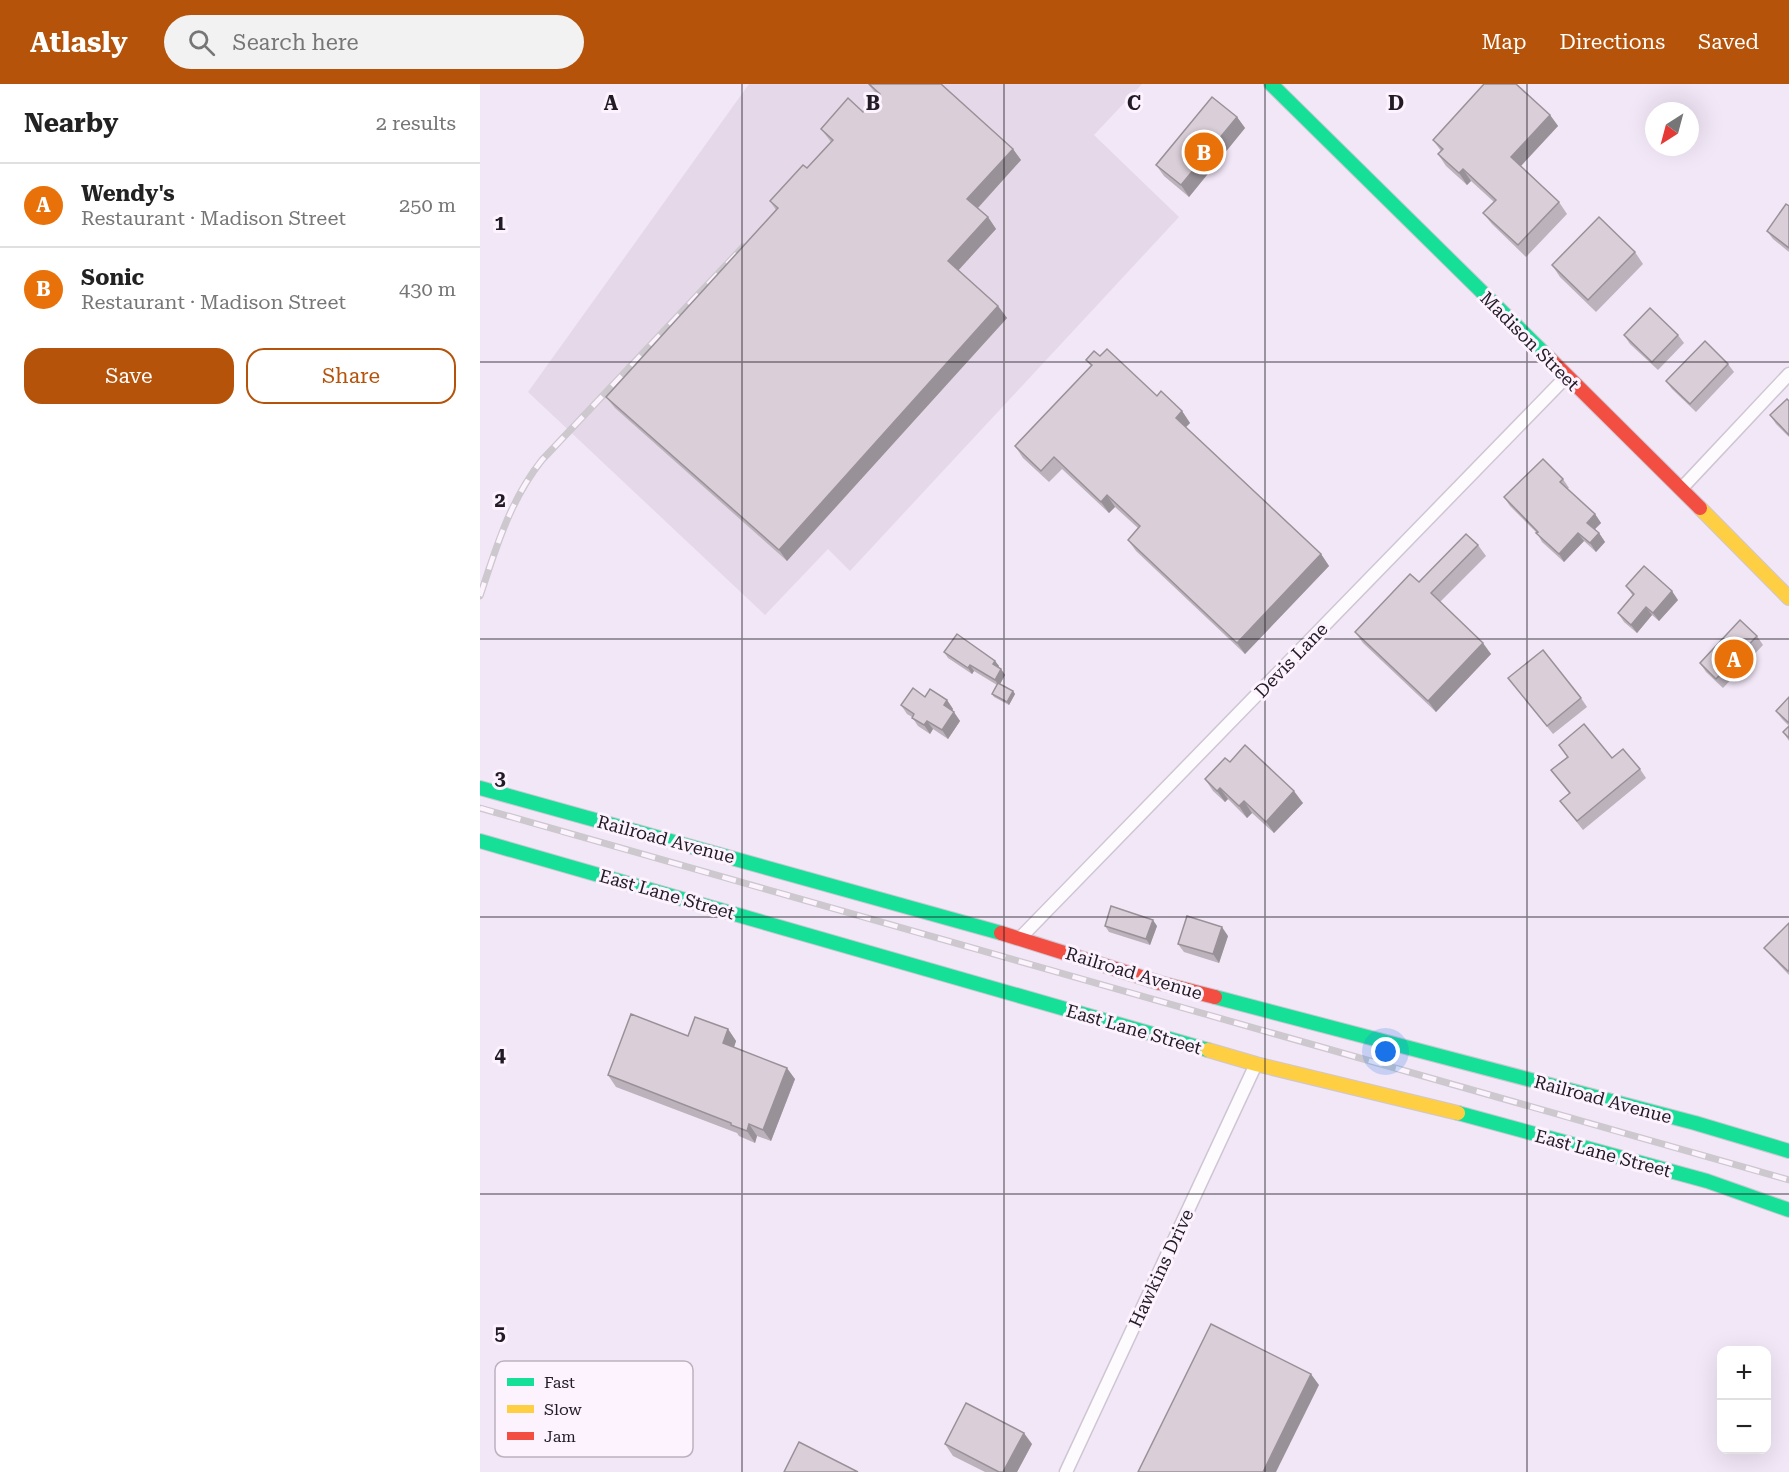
<!DOCTYPE html>
<html lang="en">
<head>
<meta charset="utf-8">
<style>
  body { margin:0; font-family:"Roboto Serif",serif; background:#f2f2f2; color:#222 }
  .controls { position:absolute; right:18px; bottom:18px; display:grid; overflow:hidden; border-radius:12px; box-shadow:0 6px 24px #0002 }
  .controls button { width:54px; height:54px; display:grid; place-items:center; padding:0; border:0; border-bottom:2px solid #e0e0e0; background:#fff; color:#222; font:30px sans-serif }
  .compass { position:absolute; left:1165px; top:18px; width:54px; height:54px; border-radius:50%; background:#fff; box-shadow:0 6px 24px #0002; rotate:216deg }
  .you { position:absolute; left:906px; top:968px; width:21px; height:21px; margin:-15px; border:4px solid #fff; border-radius:50%; background:#1a73e8; box-shadow:0 0 0 9px #1a73e833 }
  .badge { display:grid; place-items:center; width:39px; height:39px; border-radius:50%; background:#b45309; color:#fff; font-size:20px; font-weight:700 }
  .pin { position:absolute; translate:-50% -50%; border:3px solid #fff; box-shadow:0 2px 6px #0006 }
  .list { margin:0; padding:0; list-style:none }
  h2 { display:flex; justify-content:space-between; align-items:center; height:78px; margin:0; padding:0 24px; font-size:26px }
  h2 small { font-size:20px; font-weight:400; color:#767676 }
  .list li { display:grid; grid-template-columns:39px 1fr auto; gap:18px; align-items:center; box-sizing:border-box; height:84px; padding:0 24px; border-top:2px solid #e0e0e0 }
  .list b { display:block; font-size:22px; white-space:nowrap }
  .list p { margin:0; font-size:20px; white-space:nowrap; color:#767676 }
  .list em { font-size:20px; font-style:normal; color:#767676 }
  .actions { display:flex; gap:12px; padding:18px 24px }
  .actions a { flex:1; padding:14px 0; border:2px solid #b45309; border-radius:18px; text-align:center; font-size:21px; color:#b45309 }
  .actions .main { background:#b45309; color:#fff }
  .icon { flex:none; width:33px; height:33px; fill:none; stroke:currentColor; stroke-width:2; stroke-linecap:round; stroke-linejoin:round }
  .map { position:relative; flex:none; width:1309px; height:1388px; overflow:hidden }
  header { display:flex; align-items:center; gap:36px; box-sizing:border-box; height:84px; padding:0 30px; background:#b45309; color:#fff }
  header strong { font-size:28px }
  nav { display:flex; gap:33px; margin-inline-start:auto; font-size:21px }
  .search { width:420px; height:54px; background:#f2f2f2; display:flex; align-items:center; gap:15px; box-sizing:border-box; padding:0 21px; border-radius:33px; color:#767676; font-size:22px }
  main { display:flex }
  aside { flex:1; background:#fff }
  .map>svg:first-child { display:block }
  .industrial { fill:#e5d8e9 }
  .lines { fill:none; stroke-linecap:round; stroke-linejoin:round }
  .street-casing { stroke:#cfc6d3; stroke-width:15 }
  .fast-casing { stroke:#cfc6d3; stroke-width:16 }
  .slow-casing { stroke:#cfc6d3; stroke-width:16 }
  .jam-casing { stroke:#cfc6d3; stroke-width:16 }
  .street { stroke:#fdfbfe; stroke-width:12 }
  .fast { stroke:#16e098; stroke-width:14 }
  .slow { stroke:#ffcf43; stroke-width:14 }
  .jam { stroke:#f24e42; stroke-width:14 }
  .rail-casing { stroke:#ccc8cd; stroke-width:7 }
  .rail { stroke:#fcf3ff; stroke-width:4.5; stroke-dasharray:14; stroke-linecap:butt }
  .wall { fill:#bbb2bb }
  .shaded-wall { fill:#999198 }
  .building { fill:#dacfd9; stroke:#999198; stroke-width:1.5 }
  .grid { fill:none; stroke:#221b25; stroke-width:1.5; stroke-opacity:0.55 }
  .labels { text-anchor:middle; dominant-baseline:central; stroke-width:6; stroke-linejoin:round; paint-order:stroke }
  .street-label { font-size:18px; fill:#221b25; stroke:#fcf3ff }
  .key { fill:#fcf3ff; stroke:#bbb2be; stroke-width:1.5 }
  .key-label { font-size:16px; fill:#221b25 }
  .grid-label { font-size:20px; text-anchor:middle; font-weight:bold; fill:#221b25; stroke:#fcf3ff; stroke-width:6; stroke-linejoin:round; paint-order:stroke }
</style>
</head>
<body>
<header>
<strong>Atlasly</strong>
<div class="search"><svg class="icon" aria-label="search" viewBox="0 0 24 24"><circle cx="10" cy="10" r="6"/><path d="M15 15l6 6"/></svg>Search here</div>
<nav><a>Map</a><a>Directions</a><a>Saved</a></nav>
</header>
<main>
<aside>
<h2>Nearby<small>2 results</small></h2>
<ul class="list">
<li><span class="badge" style="background:#e8710a">A</span><div><b>Wendy's</b><p>Restaurant · Madison Street</p></div><em>250 m</em></li>
<li><span class="badge" style="background:#e8710a">B</span><div><b>Sonic</b><p>Restaurant · Madison Street</p></div><em>430 m</em></li>
</ul>
<div class="actions"><a class="main">Save</a><a>Share</a></div>
</aside>
<div class="map">
<svg width="1309" height="1388" viewBox="0 0 1309 1388">
  <rect width="100%" height="100%" fill="#f2e7f7"/>
  <path class="industrial" d="M269,0H662L614,51L699,133L370,487L348,465L285,531L48,308Z"/>
  <g class="lines">
    <defs>
      <g id="street">
        <path d="M1201,405L1309,290"/>
        <path d="M548,857L541,853L1086,293"/>
        <path d="M586,1388L776,980"/>
      </g>
      <g id="fast">
        <path d="M791,0L1070,275"/>
        <path d="M0,704L521,849"/>
        <path d="M0,757L728,966"/>
        <path d="M735,913L1215,1039L1309,1067"/>
        <path d="M978,1029L1227,1097L1309,1126"/>
      </g>
      <g id="slow">
        <path d="M1220,424L1309,514"/>
        <path d="M728,966L776,980L978,1029"/>
      </g>
      <g id="jam">
        <path d="M1070,275L1220,424"/>
        <path d="M521,849L680,899L735,913"/>
      </g>
    </defs>
    <use href="#street" class="street-casing"/>
    <use href="#fast" class="fast-casing"/>
    <use href="#slow" class="slow-casing"/>
    <use href="#jam" class="jam-casing"/>
    <use href="#street" class="street"/>
    <use href="#fast" class="fast"/>
    <use href="#slow" class="slow"/>
    <use href="#jam" class="jam"/>
    <defs>
      <g id="rail">
        <path d="M0,512C16,464 30,416 62,376L263,163"/>
        <path d="M0,724L1309,1096"/>
      </g>
    </defs>
    <use href="#rail" class="rail-casing"/>
    <use href="#rail" class="rail"/>
  </g>
  <g class="wall">
    <path d="M388,0L533,65L541,76L498,124L508,133L516,145L478,186L518,222L527,234L307,477L135,324L126,313L296,126L290,117L327,84L351,58L341,45L383,28L398,12Z"/>
    <path d="M1070,31L1078,42L1041,82L1079,118L1087,130L1046,173L1012,140L1003,129L1014,118L991,97L987,101L966,82L958,70L961,67L953,56Z"/>
    <path d="M757,33L765,44L709,113L684,92L676,81Z"/>
    <path d="M1309,122V168L1293,155L1287,147Z"/>
    <path d="M1155,168L1163,180L1116,228L1080,193L1072,181Z"/>
    <path d="M1144,251H1198L1204,259L1178,286L1150,260Z"/>
    <path d="M620,272L677,312L702,327L710,339L706,343L841,470L849,482L765,570L656,467L648,456L658,444L635,423L629,429L582,385L569,398L543,374L535,362L611,282L606,276Z"/>
    <path d="M1248,280L1254,288L1216,328L1192,305L1186,297Z"/>
    <path d="M1309,317V353L1296,340L1290,331Z"/>
    <path d="M1083,395L1089,404L1087,405L1115,430L1121,439L1115,445L1119,449L1125,458L1116,468L1104,457L1084,478L1062,458L1057,449L1030,422L1024,413Z"/>
    <path d="M998,461L1006,472L960,518L1011,570L956,628L883,559L875,548L939,498Z"/>
    <path d="M1146,502L1198,516L1179,537L1172,531L1157,549L1144,538L1138,529L1153,512Z"/>
    <path d="M1277,552L1283,561L1243,604L1226,588L1220,579Z"/>
    <path d="M464,568L515,577L519,582L518,584L521,585L525,591L520,600L533,607L535,610L529,621L514,613L512,610L517,601L494,587L492,590L468,574Z"/>
    <path d="M1028,594L1101,614L1107,623L1073,650Z"/>
    <path d="M445,613L467,616L473,625L472,627L480,637L468,655L453,645L450,650L438,642L432,633L427,630L421,621Z"/>
    <path d="M1309,613V657L1303,648L1309,642L1302,635L1296,627Z"/>
    <path d="M1079,661L1132,674L1160,685L1166,694L1103,746L1080,717L1089,709L1071,686L1087,673Z"/>
    <path d="M750,678L823,719L794,749L772,729L767,734L748,715L745,718L733,707L725,695Z"/>
    <path d="M1309,839V891L1291,872L1284,864Z"/>
    <path d="M625,842H677L670,861L629,848Z"/>
    <path d="M748,852L739,879L704,868L698,860Z"/>
    <path d="M248,945L256,957L254,964L315,995L291,1057L277,1052L275,1059L259,1052L257,1049L136,1003L128,991L208,952Z"/>
    <path d="M465,1360H552L537,1388H505L473,1372Z"/>
  </g>
  <g class="shaded-wall">
    <path d="M1070,31L1078,42L1039,84L1031,73Z"/>
    <path d="M757,33L765,44L709,113L701,101Z"/>
    <path d="M533,65L541,76L495,127L487,115Z"/>
    <path d="M983,85L991,97L987,101L979,89Z"/>
    <path d="M508,133L516,145L476,189L468,177Z"/>
    <path d="M518,222L527,234L307,477L299,466Z"/>
    <path d="M702,327L710,339L704,345L696,334Z"/>
    <path d="M627,411L635,423L629,429L621,418Z"/>
    <path d="M1115,430L1121,439L1113,447L1107,439Z"/>
    <path d="M1098,449L1104,457L1084,478L1079,470Z"/>
    <path d="M1119,449L1125,458L1116,468L1110,459Z"/>
    <path d="M841,470L849,482L765,570L757,559Z"/>
    <path d="M1192,507L1198,516L1179,537L1173,529Z"/>
    <path d="M1166,523L1172,531L1157,549L1151,541Z"/>
    <path d="M1003,559L1011,570L956,628L948,617Z"/>
    <path d="M515,577L519,582L517,586L513,580Z"/>
    <path d="M490,581L494,587L492,590L488,584Z"/>
    <path d="M521,585L525,591L519,602L515,596Z"/>
    <path d="M533,607L535,610L529,621L527,618Z"/>
    <path d="M467,616L473,625L470,630L464,621Z"/>
    <path d="M474,628L480,637L468,655L462,646Z"/>
    <path d="M447,637L453,645L450,650L444,641Z"/>
    <path d="M740,704L748,715L745,718L737,707Z"/>
    <path d="M814,707L823,719L794,749L786,738Z"/>
    <path d="M764,717L772,729L767,734L759,722Z"/>
    <path d="M673,836L677,842L670,861L666,855Z"/>
    <path d="M742,843L748,852L739,879L733,870Z"/>
    <path d="M248,945L256,957L251,971L243,959Z"/>
    <path d="M307,984L315,995L291,1057L283,1046Z"/>
    <path d="M269,1040L277,1052L275,1059L267,1047Z"/>
    <path d="M831,1290L839,1301L796,1388H783Z"/>
    <path d="M544,1349L552,1360L537,1388H523Z"/>
  </g>
  <g class="building">
    <path d="M389,0H461L533,65L487,115L508,133L468,177L518,222L299,466L126,313L298,124L290,117L323,81L327,84L353,56L341,45L368,14L383,28L400,10Z"/>
    <path d="M1004,0H1036L1070,31L1031,73L1079,118L1038,161L1003,129L1016,116L983,85L979,89L958,70L963,65L953,56Z"/>
    <path d="M732,13L757,33L701,101L676,81Z"/>
    <path d="M1306,120L1309,122V164L1287,147Z"/>
    <path d="M1119,133L1155,168L1108,216L1072,181Z"/>
    <path d="M1170,224L1198,251L1172,278L1144,251Z"/>
    <path d="M1225,257L1248,280L1210,320L1186,297Z"/>
    <path d="M627,265L677,312L681,307L702,327L696,334L841,470L757,559L648,456L660,442L627,411L621,418L574,373L561,387L535,362L612,281L606,276L614,267L620,272Z"/>
    <path d="M1307,315L1309,317V351L1290,331Z"/>
    <path d="M1063,375L1083,395L1080,398L1115,430L1107,439L1119,449L1110,459L1098,449L1079,470L1056,449L1058,448L1024,413Z"/>
    <path d="M986,450L998,461L951,509L1003,559L948,617L875,548L930,490L939,498Z"/>
    <path d="M1164,482L1192,507L1173,529L1166,523L1151,541L1138,529L1154,510L1146,502Z"/>
    <path d="M1260,536L1277,552L1236,595L1220,579Z"/>
    <path d="M477,550L515,577L513,580L521,585L515,596L490,581L488,584L464,568Z"/>
    <path d="M1063,566L1101,614L1067,642L1028,594Z"/>
    <path d="M518,599L533,607L527,618L512,610Z"/>
    <path d="M433,604L445,613L450,605L467,616L464,621L474,628L462,646L447,637L444,641L432,634L434,630L421,621Z"/>
    <path d="M1309,613V639L1296,627Z"/>
    <path d="M1104,640L1132,674L1143,665L1160,685L1097,737L1080,717L1090,709L1071,686L1088,673L1079,661Z"/>
    <path d="M1309,642V654L1303,648Z"/>
    <path d="M765,661L814,707L786,738L764,717L759,722L740,704L737,707L725,695L745,674L750,678Z"/>
    <path d="M631,822L673,836L666,855L625,842Z"/>
    <path d="M707,832L742,843L733,870L698,860Z"/>
    <path d="M1309,839V887H1308L1284,864Z"/>
    <path d="M151,930L208,952L215,933L248,945L243,959L307,984L283,1046L269,1040L267,1047L251,1041V1039L128,991Z"/>
    <path d="M731,1240L831,1290L783,1388H658Z"/>
    <path d="M486,1319L544,1349L523,1388H519L465,1360Z"/>
    <path d="M319,1358L378,1388H304Z"/>
  </g>
  <path class="grid" d="M262,0V1388M524,0V1388M785,0V1388M1047,0V1388M0,278H1309M0,555H1309M0,833H1309M0,1110H1309"/>
  <g class="labels">
    <g class="street-label">
      <text transform="translate(1050 257) rotate(45)">Madison Street</text>
      <text transform="translate(811 576) rotate(-46)">Devis Lane</text>
      <text transform="translate(186 755) rotate(15)">Railroad Avenue</text>
      <text transform="translate(187 810) rotate(16)">East Lane Street</text>
      <text transform="translate(654 889) rotate(17)">Railroad Avenue</text>
      <text transform="translate(654 945) rotate(16)">East Lane Street</text>
      <text transform="translate(1123 1015) rotate(15)">Railroad Avenue</text>
      <text transform="translate(1123 1069) rotate(15)">East Lane Street</text>
      <text transform="translate(681 1184) rotate(-65)">Hawkins Drive</text>
    </g>
  </g>
  <rect x="15" y="1277" width="198" height="96" rx="9" class="key"/>
  <rect x="27" y="1294" width="27" height="8" fill="#16e098"/>
  <rect x="27" y="1321" width="27" height="8" fill="#ffcf43"/>
  <rect x="27" y="1348" width="27" height="8" fill="#f24e42"/>
  <g class="key-label">
    <text x="64" y="1304">Fast</text>
    <text x="64" y="1331">Slow</text>
    <text x="64" y="1358">Jam</text>
  </g>
  <g class="grid-label">
    <text x="131" y="26">A</text>
    <text x="393" y="26">B</text>
    <text x="654" y="26">C</text>
    <text x="916" y="26">D</text>
    <text x="20" y="146">1</text>
    <text x="20" y="423">2</text>
    <text x="20" y="701">3</text>
    <text x="20" y="978">4</text>
    <text x="20" y="1256">5</text>
  </g>
</svg>
<div class="controls">
<button>+</button>
<button>−</button>
</div>
<svg class="compass" viewBox="-18 -18 36 36"><path d="M0-13l5 13h-10z" fill="#e53935"/><path d="M0 13l5-13h-10z" fill="#767676"/></svg>
<div class="you"></div>
<div class="pin badge" style="left:1254px;top:575px;background:#e8710a">A</div>
<div class="pin badge" style="left:724px;top:68px;background:#e8710a">B</div>
</div>
</main>
</body>
</html>
